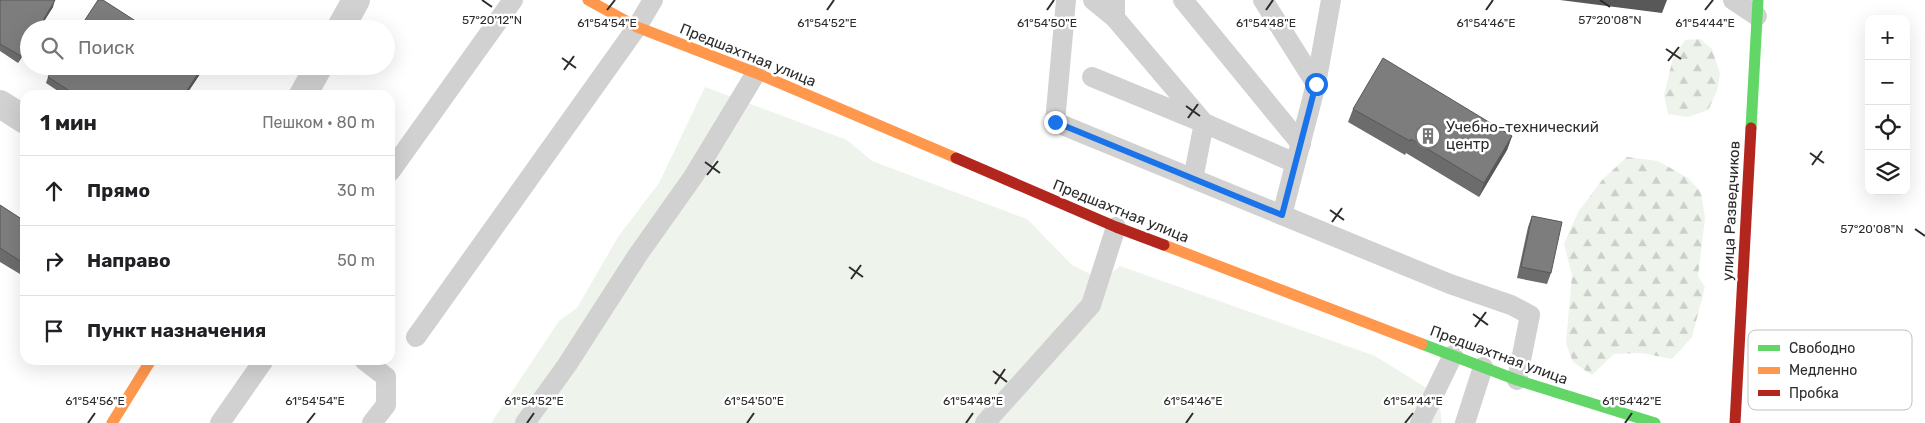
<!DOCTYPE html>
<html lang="ru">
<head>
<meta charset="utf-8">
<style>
  body { margin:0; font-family:Rubik,sans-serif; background:#f2f2f2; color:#202124 }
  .controls { position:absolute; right:15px; top:15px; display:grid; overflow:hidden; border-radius:10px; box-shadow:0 5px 20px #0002 }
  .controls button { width:45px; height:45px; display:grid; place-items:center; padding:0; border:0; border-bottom:1px solid #e0e0e0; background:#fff; color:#202124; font:25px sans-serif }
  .stop { position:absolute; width:15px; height:15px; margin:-11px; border:4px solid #1a73e8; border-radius:50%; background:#fff }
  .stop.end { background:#1a73e8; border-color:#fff; box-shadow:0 1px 5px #0008 }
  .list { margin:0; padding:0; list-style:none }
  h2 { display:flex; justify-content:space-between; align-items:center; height:65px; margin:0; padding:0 20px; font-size:21px }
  h2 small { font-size:16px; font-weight:400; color:#757577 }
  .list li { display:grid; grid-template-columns:32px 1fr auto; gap:15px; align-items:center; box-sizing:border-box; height:70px; padding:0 20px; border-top:1px solid #e0e0e0 }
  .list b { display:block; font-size:19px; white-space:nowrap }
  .list em { font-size:16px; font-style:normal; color:#757577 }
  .icon { flex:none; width:28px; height:28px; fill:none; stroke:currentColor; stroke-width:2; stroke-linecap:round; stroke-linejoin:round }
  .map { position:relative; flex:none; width:1925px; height:423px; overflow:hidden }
  .search { position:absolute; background:#fff; box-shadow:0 5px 20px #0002; left:20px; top:20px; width:375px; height:55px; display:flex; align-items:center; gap:12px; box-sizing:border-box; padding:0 18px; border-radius:28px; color:#757577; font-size:19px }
  .panel { position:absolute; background:#fff; box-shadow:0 5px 20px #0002; left:20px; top:90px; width:375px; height:275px; border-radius:15px }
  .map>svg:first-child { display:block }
  .forest { fill:url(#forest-firs) }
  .garden { fill:#eef3eb }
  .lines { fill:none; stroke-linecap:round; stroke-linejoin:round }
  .lane { stroke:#d1d1d1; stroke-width:20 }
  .street { stroke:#d1d1d1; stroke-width:28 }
  .fast { stroke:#63d668; stroke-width:11 }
  .slow { stroke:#ff974d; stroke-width:11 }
  .jam { stroke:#b3261e; stroke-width:11 }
  .wall { fill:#6c6c6c }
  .shaded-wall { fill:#585858 }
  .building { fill:#7d7d7d; stroke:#585858 }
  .route { stroke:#1a73e8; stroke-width:6 }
  .ticks { fill:none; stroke:#2c2c2c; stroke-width:2 }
  .labels { text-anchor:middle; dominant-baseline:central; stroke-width:5; stroke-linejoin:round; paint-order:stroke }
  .street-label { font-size:15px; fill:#2c2c2c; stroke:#fff }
  .poi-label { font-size:15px; fill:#2c2c2c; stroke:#fff; text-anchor:start }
  .key { fill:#fff; stroke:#c0c0c0; stroke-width:1 }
  .key-label { font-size:14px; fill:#2c2c2c }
  .ticks-label { font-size:12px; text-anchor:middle; fill:#2c2c2c; stroke:#fff; stroke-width:5; stroke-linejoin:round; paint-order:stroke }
</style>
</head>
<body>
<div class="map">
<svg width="1925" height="423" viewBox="0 0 1925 423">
  <defs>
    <pattern id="forest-firs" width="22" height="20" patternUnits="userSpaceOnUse" patternTransform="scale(1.25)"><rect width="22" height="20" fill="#eef3eb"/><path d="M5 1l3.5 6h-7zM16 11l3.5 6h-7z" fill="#ccd0ca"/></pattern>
  </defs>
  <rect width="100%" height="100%" fill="#fff"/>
  <g class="forest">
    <path d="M1700,39L1712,49L1720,73L1717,91L1708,110L1688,117L1668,114L1664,95L1673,58L1685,40Z"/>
    <path d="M1627,157L1658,161L1688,178L1701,192L1705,218L1698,276L1705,287L1692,337L1672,359L1642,353L1614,354L1592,375L1573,362L1566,343L1572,275L1564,244L1578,212L1603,179Z"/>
  </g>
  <path class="garden" d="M705,87L847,140L872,161L1027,219L1072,265L1102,280L1120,266L1375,356L1438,395L1442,423H491L559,321L577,308L618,237L659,183Z"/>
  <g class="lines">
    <g class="lane">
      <path d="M1066,0L1055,122L1450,284L1511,305L1530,315L1517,380"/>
      <path d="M1093,0L1115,18"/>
      <path d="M1115,0V18L1204,123L1295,163"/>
      <path d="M1183,0L1301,144"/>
      <path d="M1263,0L1316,84"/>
      <path d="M1733,0L1757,16"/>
      <path d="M1092,77L1204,123L1193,179"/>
      <path d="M390,172L513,0"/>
      <path d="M1282,215L1316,84L1331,0"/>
      <path d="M416,337L637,27L653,0"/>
      <path d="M364,360L386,377V405L372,423"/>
      <path d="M220,423L264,360"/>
      <path d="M525,423L567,365L637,256L693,177L756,73"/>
      <path d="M985,423L1091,305L1116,227"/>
      <path d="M1420,423L1453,355"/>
      <path d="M1465,423L1483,367"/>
    </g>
    <g class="street">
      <path d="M340,29L356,0"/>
      <path d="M303,95L319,66"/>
      <path d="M0,104L25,120"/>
    </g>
    <g class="fast">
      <path d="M1751,128L1758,0"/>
      <path d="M1422,344L1517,380L1655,423"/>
    </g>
    <g class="slow">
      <path d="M588,0L637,27L756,73L956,158"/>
      <path d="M1164,245L1422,344"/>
      <path d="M112,423L151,360"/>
    </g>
    <g class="jam">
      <path d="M956,158L1116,227L1164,245"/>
      <path d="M1735,423L1751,128"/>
    </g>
  </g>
  <g class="wall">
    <path d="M0,0L53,7L18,63L0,51Z"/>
    <path d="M55,66H203L202,71L186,95H64L46,83L48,77Z"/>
    <path d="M1353,109L1512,136L1507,150L1479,197L1406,153L1405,155L1348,122Z"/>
    <path d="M0,205L20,218L25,210V277L0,262Z"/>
    <path d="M1532,216L1551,273L1547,284L1517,278L1528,227Z"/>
  </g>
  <g class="shaded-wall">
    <path d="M55,0L53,7L39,29H38Z"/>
    <path d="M1560,0H1667L1662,13Z"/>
    <path d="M29,43V46L18,63L21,56Z"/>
    <path d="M203,66L202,71L186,95H184Z"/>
    <path d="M1512,136L1507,150L1479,197L1484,183Z"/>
  </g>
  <g class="building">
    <path d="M0,0H55L38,29H29V43L21,56L0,44Z"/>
    <path d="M98,0H103L148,29H79Z"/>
    <path d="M1383,58L1512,136L1484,183L1411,139L1410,141L1353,109Z"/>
    <path d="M55,66H203L184,95H76L48,77Z"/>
    <path d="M0,205L20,218L25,210V264L0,248Z"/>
    <path d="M1532,216L1562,222L1551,273L1521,267Z"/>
  </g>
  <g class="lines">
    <path class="route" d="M1055,122L1282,215L1316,84"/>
  </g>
  <path class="ticks" d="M482,0L492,7M1600,0L1610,7M607,10L615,0M827,10L834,0M1047,10L1054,0M1266,10L1273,0M1486,10L1493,0M1705,10L1713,0M1666,49L1681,59M562,58L576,68M1668,61L1679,47M564,70L574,56M1186,106L1200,116M1188,118L1198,104M1810,153L1824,163M705,162L720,173M1812,165L1822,151M707,175L718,161M1330,210L1344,220M1332,222L1342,208M1915,229L1925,236M849,267L863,277M851,279L861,265M1473,314L1488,325M1475,327L1486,312M993,371L1007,382M995,384L1005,369M88,423L95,413M307,423L315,413M527,423L534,413M747,423L754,413M966,423L973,413M1186,423L1193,413M1405,423L1413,413M1625,423L1632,413"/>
  <defs>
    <symbol id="building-ring" viewBox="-11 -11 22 22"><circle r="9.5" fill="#fff" stroke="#767676" stroke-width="1.5"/><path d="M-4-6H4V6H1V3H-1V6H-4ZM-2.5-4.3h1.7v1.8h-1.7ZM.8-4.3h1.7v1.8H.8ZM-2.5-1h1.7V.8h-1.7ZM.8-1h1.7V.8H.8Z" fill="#767676"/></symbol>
  </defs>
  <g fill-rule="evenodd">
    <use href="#building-ring" x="1414" y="122" width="28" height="28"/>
  </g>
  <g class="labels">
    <g class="street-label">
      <text transform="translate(748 55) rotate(22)">Предшахтная улица</text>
      <text transform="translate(1121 211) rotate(22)">Предшахтная улица</text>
      <text transform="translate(1731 211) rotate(-87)">улица Разведчиков</text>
      <text transform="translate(1499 355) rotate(20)">Предшахтная улица</text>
    </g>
    <g class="poi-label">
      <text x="1446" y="127">Учебно-технический<tspan x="1446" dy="17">центр</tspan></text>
    </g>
  </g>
  <rect x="1748" y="330" width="164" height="80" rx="8" class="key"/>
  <rect x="1758" y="345" width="22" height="6" fill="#63d668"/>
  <rect x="1758" y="367" width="22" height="7" fill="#ff974d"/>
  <rect x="1758" y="390" width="22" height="6" fill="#b3261e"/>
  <g class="key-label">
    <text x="1789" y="353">Свободно</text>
    <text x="1789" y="375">Медленно</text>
    <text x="1789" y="398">Пробка</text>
  </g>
  <g class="ticks-label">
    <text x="492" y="24">57°20'12"N</text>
    <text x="1610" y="24">57°20'08"N</text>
    <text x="1486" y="27">61°54'46"E</text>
    <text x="607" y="27">61°54'54"E</text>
    <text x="827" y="27">61°54'52"E</text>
    <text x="1047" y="27">61°54'50"E</text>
    <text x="1266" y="27">61°54'48"E</text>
    <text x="1705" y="27">61°54'44"E</text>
    <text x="1872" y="233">57°20'08"N</text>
    <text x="95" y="405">61°54'56"E</text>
    <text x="315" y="405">61°54'54"E</text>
    <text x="534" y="405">61°54'52"E</text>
    <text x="754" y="405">61°54'50"E</text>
    <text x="973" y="405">61°54'48"E</text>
    <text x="1193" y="405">61°54'46"E</text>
    <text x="1413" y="405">61°54'44"E</text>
    <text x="1632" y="405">61°54'42"E</text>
  </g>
</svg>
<div class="controls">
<button>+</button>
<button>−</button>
<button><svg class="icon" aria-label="locate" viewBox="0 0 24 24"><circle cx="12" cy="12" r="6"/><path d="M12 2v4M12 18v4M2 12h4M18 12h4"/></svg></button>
<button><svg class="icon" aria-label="layers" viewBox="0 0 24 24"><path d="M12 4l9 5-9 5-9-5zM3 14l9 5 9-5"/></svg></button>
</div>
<div class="stop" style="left:1316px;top:84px"></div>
<div class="stop end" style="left:1055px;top:122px"></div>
<div class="search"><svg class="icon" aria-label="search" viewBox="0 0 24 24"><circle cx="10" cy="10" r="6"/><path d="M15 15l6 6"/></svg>Поиск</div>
<section class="panel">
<h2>1 мин<small>Пешком · 80 m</small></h2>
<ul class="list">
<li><svg class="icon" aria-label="ahead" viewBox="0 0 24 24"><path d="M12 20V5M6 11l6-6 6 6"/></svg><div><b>Прямо</b></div><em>30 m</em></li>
<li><svg class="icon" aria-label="right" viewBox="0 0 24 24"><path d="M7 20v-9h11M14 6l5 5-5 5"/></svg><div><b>Направо</b></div><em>50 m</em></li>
<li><svg class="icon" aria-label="arrive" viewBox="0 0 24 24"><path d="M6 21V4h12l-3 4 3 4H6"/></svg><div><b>Пункт назначения</b></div></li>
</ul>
</section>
</div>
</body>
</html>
